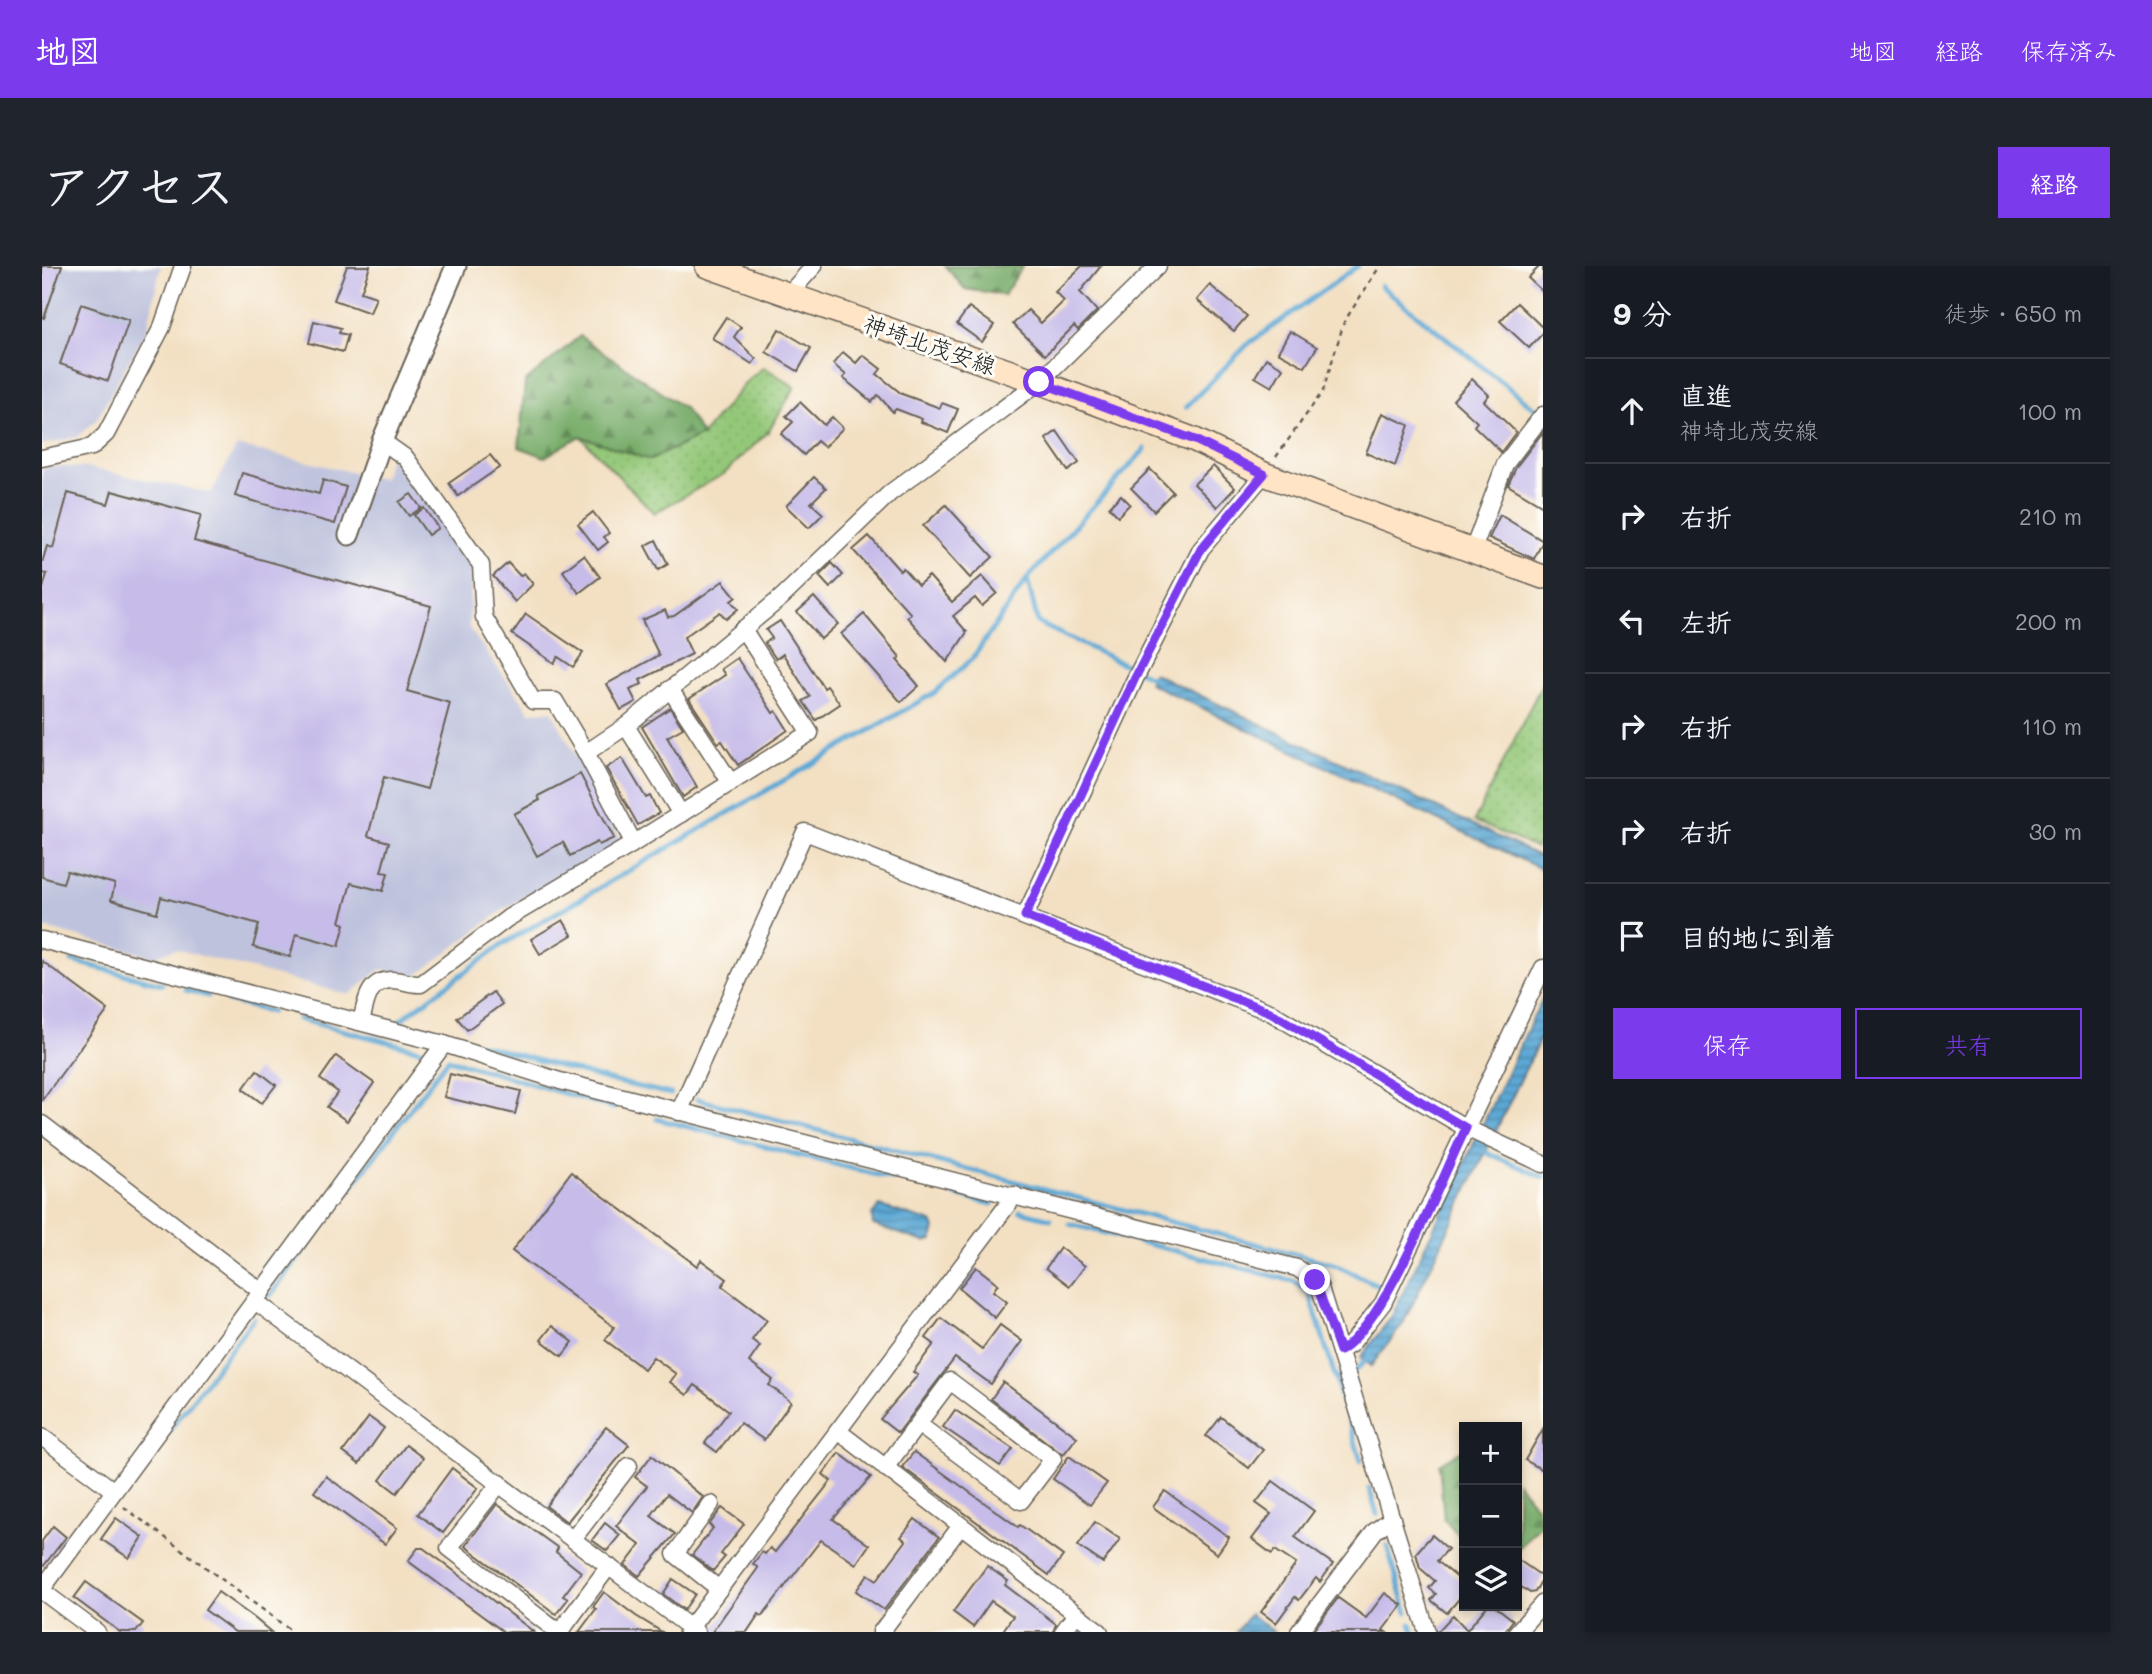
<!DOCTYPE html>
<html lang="ja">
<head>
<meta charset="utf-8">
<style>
  body { margin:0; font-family:Mali,"Klee One",sans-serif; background:#20242c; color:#f1f3f6 }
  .controls { position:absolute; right:21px; bottom:21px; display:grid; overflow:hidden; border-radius:0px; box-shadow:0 4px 10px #0003 }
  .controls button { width:63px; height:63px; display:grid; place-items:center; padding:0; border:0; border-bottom:2px solid #363941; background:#171b24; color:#f1f3f6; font:35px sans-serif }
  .stop { position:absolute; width:21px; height:21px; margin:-16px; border:5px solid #7c3aed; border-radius:50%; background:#fff }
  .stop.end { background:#7c3aed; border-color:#fff; box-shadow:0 2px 7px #0008 }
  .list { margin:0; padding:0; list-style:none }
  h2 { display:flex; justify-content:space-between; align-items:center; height:91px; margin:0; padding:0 28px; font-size:30px }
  h2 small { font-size:23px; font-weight:400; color:#9ea1a6 }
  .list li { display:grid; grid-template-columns:46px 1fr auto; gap:21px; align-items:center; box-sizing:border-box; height:105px; padding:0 28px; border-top:2px solid #363941 }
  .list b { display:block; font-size:26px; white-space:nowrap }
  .list p { margin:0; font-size:23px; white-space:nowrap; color:#9ea1a6 }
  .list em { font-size:23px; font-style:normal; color:#9ea1a6 }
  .actions { display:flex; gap:14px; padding:21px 28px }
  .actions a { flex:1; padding:16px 0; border:2px solid #7c3aed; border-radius:0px; text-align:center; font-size:24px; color:#7c3aed }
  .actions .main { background:#7c3aed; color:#fff }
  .icon { flex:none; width:38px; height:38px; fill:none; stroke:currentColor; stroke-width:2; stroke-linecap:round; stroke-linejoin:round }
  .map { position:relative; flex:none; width:1501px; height:1366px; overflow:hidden; border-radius:0px }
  header { display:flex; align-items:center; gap:42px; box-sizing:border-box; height:98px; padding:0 35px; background:#7c3aed; color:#fff }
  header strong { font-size:33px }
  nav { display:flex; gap:38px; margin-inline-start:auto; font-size:24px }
  .intro { display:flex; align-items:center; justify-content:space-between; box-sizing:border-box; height:168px; padding:0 42px }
  h1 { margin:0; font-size:49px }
  .button { padding:18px 32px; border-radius:0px; background:#7c3aed; color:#fff; font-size:24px; font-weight:700 }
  main { display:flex; gap:42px; padding:0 42px }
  aside { flex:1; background:#171b24; border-radius:0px; box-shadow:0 4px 10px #0003 }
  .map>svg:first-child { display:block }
  .industrial { fill:#bec2dd }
  .grass { fill:url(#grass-dots); stroke:#58724a; stroke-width:2 }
  .forest { fill:url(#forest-firs); stroke:#4a6442; stroke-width:2 }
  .water { fill:url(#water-rules); stroke:#3c6278; stroke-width:2 }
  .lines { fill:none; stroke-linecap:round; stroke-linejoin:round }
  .stream { stroke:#5ca8d5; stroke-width:5 }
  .building { fill:#c6bbe9 }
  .minor-casing { stroke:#676156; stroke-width:19 }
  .tertiary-casing { stroke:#676156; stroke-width:23 }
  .secondary-casing { stroke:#676156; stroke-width:26 }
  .path { stroke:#676156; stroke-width:2.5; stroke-dasharray:5 5; stroke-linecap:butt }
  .minor { stroke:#fff; stroke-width:16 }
  .tertiary { stroke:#fff; stroke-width:19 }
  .secondary { stroke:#ffe4c6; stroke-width:23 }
  .route { stroke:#7c3aed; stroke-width:9 }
  .labels { text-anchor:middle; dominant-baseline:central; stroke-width:6; stroke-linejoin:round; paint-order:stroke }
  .street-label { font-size:23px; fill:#1c1c1c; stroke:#fdfcf7 }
</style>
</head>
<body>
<header>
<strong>地図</strong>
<nav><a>地図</a><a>経路</a><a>保存済み</a></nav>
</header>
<div class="intro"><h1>アクセス</h1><a class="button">経路</a></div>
<main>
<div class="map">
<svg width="1501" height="1366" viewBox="0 0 1501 1366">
  <defs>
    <pattern id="grass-dots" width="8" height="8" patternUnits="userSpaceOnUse" patternTransform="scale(1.75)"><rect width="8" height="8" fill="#94c879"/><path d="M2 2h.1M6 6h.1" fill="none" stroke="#7fab68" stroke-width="1.8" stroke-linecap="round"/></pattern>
    <pattern id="forest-firs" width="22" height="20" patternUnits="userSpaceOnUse" patternTransform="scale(1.75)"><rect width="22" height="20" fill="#77ac69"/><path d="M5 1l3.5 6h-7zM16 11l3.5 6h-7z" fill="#618b56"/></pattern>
    <pattern id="water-rules" width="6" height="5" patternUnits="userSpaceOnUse" patternTransform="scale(1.75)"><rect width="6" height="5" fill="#5ca8d5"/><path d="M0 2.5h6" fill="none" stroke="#4b88ac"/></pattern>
  </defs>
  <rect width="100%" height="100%" fill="#fdfcf7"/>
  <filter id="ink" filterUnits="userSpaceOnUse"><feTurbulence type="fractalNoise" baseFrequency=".0143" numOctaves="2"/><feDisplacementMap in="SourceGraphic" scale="14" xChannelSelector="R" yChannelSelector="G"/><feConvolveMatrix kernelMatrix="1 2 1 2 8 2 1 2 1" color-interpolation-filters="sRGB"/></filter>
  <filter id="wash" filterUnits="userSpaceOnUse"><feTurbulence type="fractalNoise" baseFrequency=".00686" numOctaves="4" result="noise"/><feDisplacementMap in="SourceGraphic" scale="28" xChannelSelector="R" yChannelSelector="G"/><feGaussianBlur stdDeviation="1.57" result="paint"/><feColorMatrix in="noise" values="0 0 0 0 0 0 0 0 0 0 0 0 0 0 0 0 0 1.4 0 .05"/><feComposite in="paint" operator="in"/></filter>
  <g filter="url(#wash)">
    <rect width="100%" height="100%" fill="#f3e0c3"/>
    <g class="industrial">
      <path d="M0,0H119L105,63L55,153L35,171L0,179Z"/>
      <path d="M195,180L341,213L348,191L365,205L430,299L427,362L488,446L510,445L579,576L462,643L374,710L339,703L307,729L133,683L111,691L0,661V204L7,200L47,202L169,227Z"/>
    </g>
    <g class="grass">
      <path d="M722,101L753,121L726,166L682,208L612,247L538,170L608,194L660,169L706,114Z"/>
      <path d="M1501,416V569L1494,582L1432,555Z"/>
    </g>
    <g class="forest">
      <path d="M903,0H981L962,29L923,23Z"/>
      <path d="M538,70L643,143L660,169L608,194L538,170L503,191L477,181L483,116Z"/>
      <path d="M1420,1184L1422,1185V1276L1402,1253L1397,1198Z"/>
      <path d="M1475,1216L1494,1240L1499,1258L1475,1284Z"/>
    </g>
    <g class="water">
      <path d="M1111,407L1501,592V604L1107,417Z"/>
      <path d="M1501,731V767L1361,1058L1329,1100L1319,1091L1350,1050Z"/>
      <path d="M838,940L890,956L893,962L890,974L883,976L831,959L830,949Z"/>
      <path d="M1208,1348L1232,1366H1194Z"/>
    </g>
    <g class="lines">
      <g class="stream">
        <path d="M1339,20L1496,145"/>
        <path d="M1144,141L1206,78L1316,0"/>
        <path d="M985,313L996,357L1115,414"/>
        <path d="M0,688H1"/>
        <path d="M30,695L120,718"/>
        <path d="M144,724L166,730"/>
        <path d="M186,735L229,746"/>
        <path d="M256,753L382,785"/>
        <path d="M357,755L461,678L892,427L930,393L985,313L1103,183"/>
        <path d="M430,776L574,816L629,828"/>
        <path d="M655,833L1291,998L1338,1020"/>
        <path d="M615,853L851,913"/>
        <path d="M1444,886L1501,911"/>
        <path d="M911,928L950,938"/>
        <path d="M978,945L1009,953"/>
        <path d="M1028,958L1251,1015L1267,1026L1319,1195"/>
        <path d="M228,1030L406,793L572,842"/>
        <path d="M1293,1112L1314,1104L1328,1090"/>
        <path d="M1327,1222L1335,1248"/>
        <path d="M78,1230L212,1052"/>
        <path d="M1345,1280L1365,1346"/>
        <path d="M1369,1358L1372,1366"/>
      </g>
    </g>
    <g id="blocks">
      <g class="building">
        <path d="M0,0H20L2,52L0,51Z"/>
        <path d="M305,0H328L319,26L334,31L328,47L292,34Z"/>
        <path d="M1040,0H1059L1038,26L1055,45L1036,64L1032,60L1003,89L971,58L986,44L999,57L1022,35L1013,26Z"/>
        <path d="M1498,0H1501V26L1486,12Z"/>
        <path d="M1168,19L1205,50L1192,65L1155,34Z"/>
        <path d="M1475,37L1501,62V67L1487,82L1458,55Z"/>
        <path d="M39,38L87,54L66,115L18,98Z"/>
        <path d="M927,41L952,59L940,76L915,58Z"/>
        <path d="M684,51L699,61L692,71L714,93L710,98L670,72Z"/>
        <path d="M272,55L299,62L297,67L306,69L301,86L267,77Z"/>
        <path d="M737,63L769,82L756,105L724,86Z"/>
        <path d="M1248,65L1275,81L1263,101L1236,86Z"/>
        <path d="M801,86L814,97L821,89L839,103L835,108L860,128L898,142L900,137L916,143L906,167L879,156L880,153L854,143L851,146L836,129L830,136L801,112L804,109L791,98Z"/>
        <path d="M1224,92L1241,102L1230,121L1213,111Z"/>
        <path d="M1430,113L1447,129L1442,135L1474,166L1459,186L1432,160L1435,156L1411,134Z"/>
        <path d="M758,136L782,159L790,151L801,162L782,181L775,175L762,189L739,168L751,156L744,150Z"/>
        <path d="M1340,147L1367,159L1353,200L1324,187Z"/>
        <path d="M1015,165L1037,197L1026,205L1004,173Z"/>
        <path d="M1501,166V240L1466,219L1474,201Z"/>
        <path d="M448,189L458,201L416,230L407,217Z"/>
        <path d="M1171,200L1193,222L1175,241L1152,218Z"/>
        <path d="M1108,203L1131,226L1112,245L1089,222Z"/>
        <path d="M200,207L277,228L281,214L304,221L293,258L193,230Z"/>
        <path d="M772,211L784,222L769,237L781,248L767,262L744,240Z"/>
        <path d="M70,225L159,249L152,275L389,340L365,425L408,437L385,523L342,511L326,570L347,576L339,606L346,607L341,625L309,617L298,656L303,658L297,680L254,668L248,691L211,681L217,658L119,631L115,647L69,634L73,618L25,605L21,617L0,611V326L5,308L0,307V297L5,280L11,282L26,227L66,238Z"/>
        <path d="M369,228L379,242L367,250L357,236Z"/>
        <path d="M1079,229L1088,238L1076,250L1067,241Z"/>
        <path d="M904,239L951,291L928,312L881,260Z"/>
        <path d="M382,242L396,262L386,269L372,249Z"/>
        <path d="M551,246L567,267L562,271L566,276L556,284L536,258Z"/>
        <path d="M1458,249L1501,275L1492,293L1447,272Z"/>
        <path d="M827,270L858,305L861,302L876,319L887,310L910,336L940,310L955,327L940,340L933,332L911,350L925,366L905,396L865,351L869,348L811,284Z"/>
        <path d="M614,274L626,298L616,304L603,280Z"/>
        <path d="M542,289L558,311L537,327L521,305Z"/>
        <path d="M466,297L478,310L482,307L491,318L473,336L451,310Z"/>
        <path d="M790,297L801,309L788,322L777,310Z"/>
        <path d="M681,315L694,331L689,335L696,343L684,353L678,346L642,371L650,388L598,414L600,418L588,424L594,436L579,444L565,418L617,389L600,354L623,344L626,351L632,350Z"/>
        <path d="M772,331L796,358L779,373L755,346Z"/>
        <path d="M484,348L541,387L531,401L516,391L512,397L470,368Z"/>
        <path d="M822,348L858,391L855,394L877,420L859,436L799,368Z"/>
        <path d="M738,355L782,422L785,420L798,438L774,454L761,435L768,431L741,388L734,393L723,377L730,372L724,364Z"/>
        <path d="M695,392L731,447L734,445L746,464L696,499L680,475L676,477L647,433L683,409L679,403Z"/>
        <path d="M628,442L641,462L625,471L655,521L641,531L600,461Z"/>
        <path d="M580,492L604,532L608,530L617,547L596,559L564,502Z"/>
        <path d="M538,508L572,572L557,579L555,576L528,590L521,576L495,590L472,548L498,534L496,530Z"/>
        <path d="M521,654L530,669L498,688L489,673Z"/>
        <path d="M0,695L66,744L0,834Z"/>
        <path d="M451,726L460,738L425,764L415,752Z"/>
        <path d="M294,790L332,817L305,855L285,841L296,826L278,813Z"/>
        <path d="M215,804L234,819L220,837L201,823Z"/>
        <path d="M408,808L479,825L473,848L402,831Z"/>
        <path d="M529,906L655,1000L659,994L685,1013L680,1020L725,1054L710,1074L718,1080L707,1096L731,1114L727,1119L749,1136L722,1174L698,1157L675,1186L663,1177L687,1145L653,1119L645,1129L628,1116L634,1108L611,1091L602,1103L563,1074L572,1061L470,985Z"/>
        <path d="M1018,982L1043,1000L1028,1020L1004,1002Z"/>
        <path d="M934,1001L956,1018L951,1025L965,1036L953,1052L917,1022Z"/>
        <path d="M899,1052L940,1083L958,1059L980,1075L949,1118L913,1092L856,1167L838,1153L876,1109L871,1106L892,1078L884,1072Z"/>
        <path d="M510,1060L531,1076L520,1090L499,1074Z"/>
        <path d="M961,1116L1035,1171L1021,1189L949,1133Z"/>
        <path d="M913,1144L971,1183L958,1200L901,1161Z"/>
        <path d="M327,1151L342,1162L317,1198L301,1186Z"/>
        <path d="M1179,1151L1221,1184L1207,1202L1164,1170Z"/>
        <path d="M564,1161L587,1179L525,1256L504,1240Z"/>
        <path d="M1501,1163V1204L1483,1194Z"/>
        <path d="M364,1179L381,1192L355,1227L338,1214Z"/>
        <path d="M872,1186L976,1261L978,1259L1021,1290L1007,1309L860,1201Z"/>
        <path d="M797,1187L829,1211L791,1253L827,1279L814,1298L779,1274L720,1350L717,1348L705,1366H670L716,1302L711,1298L720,1286L723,1288L728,1282L733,1286L789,1215L781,1208Z"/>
        <path d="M610,1189L661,1231L650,1247L625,1228L609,1250L633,1268L597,1310L583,1299L598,1279L574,1260L605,1220L593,1211Z"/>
        <path d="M1027,1190L1065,1217L1048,1239L1011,1213Z"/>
        <path d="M410,1202L436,1222L401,1267L376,1248Z"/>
        <path d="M284,1210L355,1262L343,1278L272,1226Z"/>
        <path d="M1231,1215L1272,1245L1253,1271L1291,1298L1278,1316L1274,1312L1257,1334L1253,1331L1234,1357L1219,1346L1254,1298L1233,1284L1230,1288L1210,1273L1229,1248L1214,1237Z"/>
        <path d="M1123,1225L1187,1271L1175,1288L1111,1241Z"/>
        <path d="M455,1238L516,1282L514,1286L539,1306L521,1330L526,1333L514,1348L423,1280Z"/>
        <path d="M680,1242L702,1258L679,1288L683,1291L671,1305L650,1289L671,1262L667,1259Z"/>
        <path d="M74,1252L101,1271L87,1292L59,1273Z"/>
        <path d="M873,1253L897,1271L842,1344L814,1325L826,1308L835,1314L864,1275L859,1271Z"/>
        <path d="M1053,1256L1078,1273L1061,1297L1036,1280Z"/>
        <path d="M563,1257L578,1269L565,1285L550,1274Z"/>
        <path d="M11,1260L24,1271L0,1302V1275Z"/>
        <path d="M1390,1269L1406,1283L1395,1295L1422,1317V1327L1405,1347L1389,1334L1394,1328L1387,1322L1393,1315L1378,1302L1374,1287Z"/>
        <path d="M376,1282H381L399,1295L492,1366H462L366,1295Z"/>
        <path d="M1475,1293L1501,1311L1493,1326L1488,1327L1475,1318Z"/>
        <path d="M945,1300L966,1315L963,1319L1014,1358L1011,1366H960L971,1350L949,1335L931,1361L911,1346Z"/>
        <path d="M631,1313L653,1328L642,1344L621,1328Z"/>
        <path d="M44,1316L101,1357L94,1366H78L32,1332Z"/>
        <path d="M176,1326L211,1351L229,1366H193L163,1344Z"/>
        <path d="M562,1326L594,1350L620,1366H537L554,1343L551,1341Z"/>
        <path d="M1343,1327L1360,1339L1341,1364L1344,1366H1270L1296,1332L1324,1352Z"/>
        <path d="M1445,1340H1453L1471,1354L1462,1366H1395L1411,1349L1425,1364Z"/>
      </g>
    </g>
  </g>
  <g filter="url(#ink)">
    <use href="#blocks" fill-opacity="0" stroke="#676156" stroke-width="2"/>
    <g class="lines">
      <defs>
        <g id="minor">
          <path d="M745,30L772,0"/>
          <path d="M340,175L364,192L439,299L442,351L491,435H513L544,487L584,460L740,331L848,227L997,116L1116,0"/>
          <path d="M0,192L50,181L64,168L120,61L141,0"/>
          <path d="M1431,284L1463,198L1501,149"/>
          <path d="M628,423L689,517"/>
          <path d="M584,460L639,548"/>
          <path d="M589,579L768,467L701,363"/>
          <path d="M983,650L1093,413L1159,283L1222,208"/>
          <path d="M0,674L402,778L518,815L1255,1002L1273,1014L1278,1022L1385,1366"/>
          <path d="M319,756C324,737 325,714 350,714C360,714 369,719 379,718L466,652L589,579L590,574L544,487"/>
          <path d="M637,846L763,566L1228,746L1424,862L1501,898"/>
          <path d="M0,858L220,1026"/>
          <path d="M213,1035L654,1366"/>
          <path d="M1298,1085L1309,1078L1341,1037L1501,702"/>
          <path d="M796,1165L1058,1366"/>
          <path d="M0,1171L72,1225"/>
          <path d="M843,1202L908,1115L1011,1193L979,1235L876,1158"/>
          <path d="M458,1217L407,1282L516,1366"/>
          <path d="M669,1238L633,1288L677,1323"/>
          <path d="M531,1273L587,1200"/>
          <path d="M0,1323L402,778"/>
          <path d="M0,1325L55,1366"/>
          <path d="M518,1366L567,1300"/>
          <path d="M645,1366L973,929"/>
          <path d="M839,1366L918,1261"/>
          <path d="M1021,1366L1034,1348"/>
          <path d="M1257,1366L1333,1265L1350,1252"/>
          <path d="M1475,1366L1501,1337"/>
        </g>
        <path id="tertiary" d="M307,269L340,175L414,0"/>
        <path id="secondary" d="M665,0L997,116L1153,174L1222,208L1501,311"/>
      </defs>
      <use href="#minor" class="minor-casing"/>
      <use href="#tertiary" class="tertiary-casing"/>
      <use href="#secondary" class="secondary-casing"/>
      <g class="path">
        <path d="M1234,191L1281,125L1302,56L1338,0"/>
        <path d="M82,1241L251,1366"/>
      </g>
      <use href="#minor" class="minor"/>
      <use href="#tertiary" class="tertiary"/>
      <use href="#secondary" class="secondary"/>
    </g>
  </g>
  <g class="lines" filter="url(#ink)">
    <path class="route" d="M997,116L1153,174L1222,208L1159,283L1093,412L983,650L1228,746L1424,862C1398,915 1344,1057 1298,1085L1273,1014"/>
  </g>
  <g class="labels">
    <g class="street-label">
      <text transform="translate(888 78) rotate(19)">神埼北茂安線</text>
    </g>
  </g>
</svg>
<div class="controls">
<button>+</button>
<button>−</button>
<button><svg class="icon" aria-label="layers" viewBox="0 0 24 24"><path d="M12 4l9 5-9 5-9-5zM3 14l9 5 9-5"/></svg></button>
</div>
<div class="stop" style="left:997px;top:116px"></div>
<div class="stop end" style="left:1273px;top:1014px"></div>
</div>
<aside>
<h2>9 分<small>徒歩 · 650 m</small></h2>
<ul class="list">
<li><svg class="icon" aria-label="ahead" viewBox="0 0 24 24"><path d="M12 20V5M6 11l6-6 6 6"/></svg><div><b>直進</b><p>神埼北茂安線</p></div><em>100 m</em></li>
<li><svg class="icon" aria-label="right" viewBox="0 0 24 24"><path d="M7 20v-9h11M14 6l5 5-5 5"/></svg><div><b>右折</b></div><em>210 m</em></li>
<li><svg class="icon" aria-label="left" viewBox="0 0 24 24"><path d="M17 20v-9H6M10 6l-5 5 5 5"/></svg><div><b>左折</b></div><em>200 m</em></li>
<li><svg class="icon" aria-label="right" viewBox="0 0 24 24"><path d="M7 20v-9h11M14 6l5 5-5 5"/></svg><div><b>右折</b></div><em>110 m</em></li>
<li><svg class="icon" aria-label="right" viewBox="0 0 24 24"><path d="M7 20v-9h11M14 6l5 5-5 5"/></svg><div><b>右折</b></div><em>30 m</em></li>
<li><svg class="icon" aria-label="arrive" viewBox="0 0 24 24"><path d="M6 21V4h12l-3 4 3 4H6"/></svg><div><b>目的地に到着</b></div></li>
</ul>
<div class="actions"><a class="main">保存</a><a>共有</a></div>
</aside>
</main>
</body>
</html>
